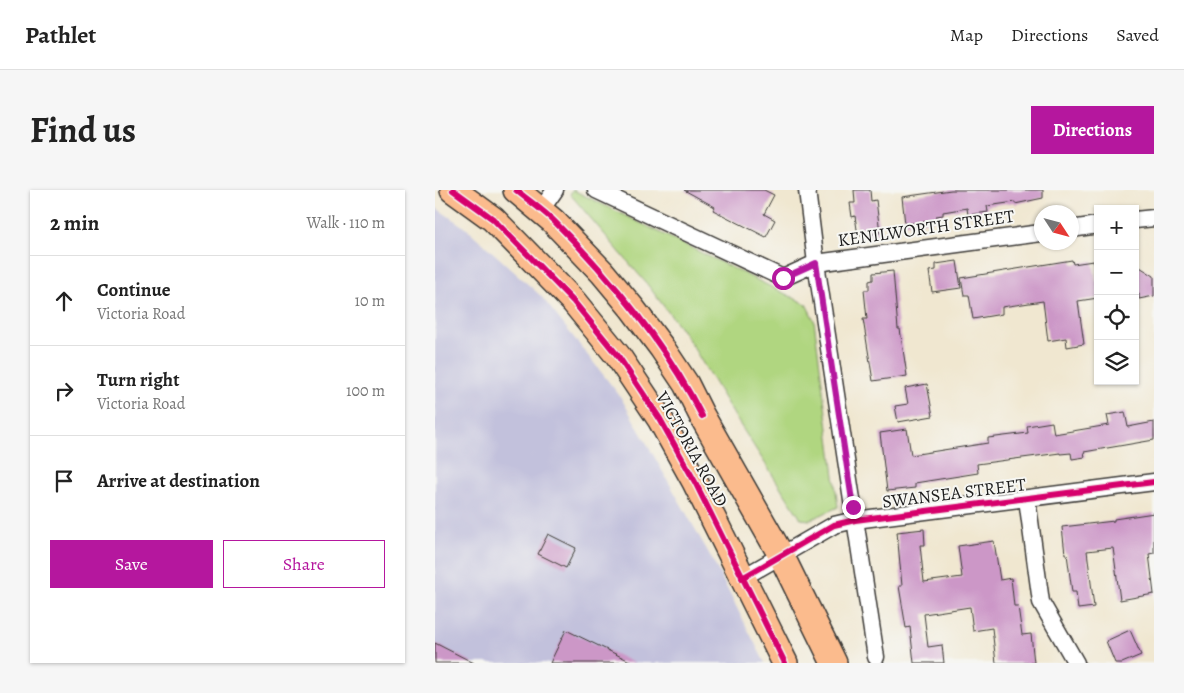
<!DOCTYPE html>
<html lang="en">
<head>
<meta charset="utf-8">
<style>
  body { margin:0; font-family:Alegreya,serif; background:#f6f6f6; color:#222 }
  .controls { position:absolute; right:15px; top:15px; display:grid; overflow:hidden; border-radius:0px; box-shadow:0 1px 4px #0004 }
  .controls button { width:45px; height:45px; display:grid; place-items:center; padding:0; border:0; border-bottom:1px solid #e0e0e0; background:#fff; color:#222; font:25px sans-serif }
  .compass { position:absolute; left:599px; top:15px; width:45px; height:45px; border-radius:50%; background:#fff; box-shadow:0 1px 4px #0004; rotate:126deg }
  .stop { position:absolute; width:15px; height:15px; margin:-11px; border:4px solid #b5179e; border-radius:50%; background:#fff }
  .stop.end { background:#b5179e; border-color:#fff; box-shadow:0 1px 5px #0008 }
  .list { margin:0; padding:0; list-style:none }
  h2 { display:flex; justify-content:space-between; align-items:center; height:65px; margin:0; padding:0 20px; font-size:21px }
  h2 small { font-size:16px; font-weight:400; color:#767676 }
  .list li { display:grid; grid-template-columns:32px 1fr auto; gap:15px; align-items:center; box-sizing:border-box; height:90px; padding:0 20px; border-top:1px solid #e0e0e0 }
  .list b { display:block; font-size:19px; white-space:nowrap }
  .list p { margin:0; font-size:16px; white-space:nowrap; color:#767676 }
  .list em { font-size:16px; font-style:normal; color:#767676 }
  .actions { display:flex; gap:10px; padding:15px 20px }
  .actions a { flex:1; padding:11px 0; border:1px solid #b5179e; border-radius:0px; text-align:center; font-size:18px; color:#b5179e }
  .actions .main { background:#b5179e; color:#fff }
  .icon { flex:none; width:28px; height:28px; fill:none; stroke:currentColor; stroke-width:2; stroke-linecap:round; stroke-linejoin:round }
  .map { position:relative; flex:none; width:719px; height:473px; overflow:hidden; border-radius:0px }
  header { display:flex; align-items:center; gap:30px; box-sizing:border-box; height:70px; padding:0 25px; background:#fff; border-bottom:1px solid #e0e0e0 }
  header strong { font-size:24px }
  nav { display:flex; gap:28px; margin-inline-start:auto; font-size:18px }
  .intro { display:flex; align-items:center; justify-content:space-between; box-sizing:border-box; height:120px; padding:0 30px }
  h1 { margin:0; font-size:35px }
  .button { padding:12px 22px; border-radius:0px; background:#b5179e; color:#fff; font-size:18px; font-weight:700 }
  main { display:flex; gap:30px; padding:0 30px }
  aside { flex:1; background:#fff; border-radius:0px; box-shadow:0 1px 4px #0004 }
  .map>svg:first-child { display:block }
  .industrial { fill:#c2c1dc }
  .green { fill:#b0d680; stroke:#66794e }
  .building { fill:#cc97c7 }
  .lines { fill:none; stroke-linecap:round; stroke-linejoin:round }
  .minor-casing { stroke:#3c3a37; stroke-width:19 }
  .highway-casing { stroke:#3c3a37; stroke-width:28 }
  .minor { stroke:#fff; stroke-width:16 }
  .highway { stroke:#fbbb8d; stroke-width:25 }
  .cycleway-casing { stroke:#f6f6f2; stroke-width:9 }
  .cycleway { stroke:#d6006c; stroke-width:6 }
  .route { stroke:#b5179e; stroke-width:6 }
  .labels { text-anchor:middle; dominant-baseline:central; stroke-width:4; stroke-linejoin:round; paint-order:stroke }
  .street-label { font-size:18px; fill:#1c1c1c; stroke:#f6f6f2 }
</style>
</head>
<body>
<header>
<strong>Pathlet</strong>
<nav><a>Map</a><a>Directions</a><a>Saved</a></nav>
</header>
<div class="intro"><h1>Find us</h1><a class="button">Directions</a></div>
<main>
<aside>
<h2>2 min<small>Walk · 110 m</small></h2>
<ul class="list">
<li><svg class="icon" aria-label="ahead" viewBox="0 0 24 24"><path d="M12 20V5M6 11l6-6 6 6"/></svg><div><b>Continue</b><p>Victoria Road</p></div><em>10 m</em></li>
<li><svg class="icon" aria-label="right" viewBox="0 0 24 24"><path d="M7 20v-9h11M14 6l5 5-5 5"/></svg><div><b>Turn right</b><p>Victoria Road</p></div><em>100 m</em></li>
<li><svg class="icon" aria-label="arrive" viewBox="0 0 24 24"><path d="M6 21V4h12l-3 4 3 4H6"/></svg><div><b>Arrive at destination</b></div></li>
</ul>
<div class="actions"><a class="main">Save</a><a>Share</a></div>
</aside>
<div class="map">
<svg width="719" height="473" viewBox="0 0 719 473">
  <rect width="100%" height="100%" fill="#f6f6f2"/>
  <filter id="ink" filterUnits="userSpaceOnUse"><feTurbulence type="fractalNoise" baseFrequency=".02" numOctaves="2"/><feDisplacementMap in="SourceGraphic" scale="10" xChannelSelector="R" yChannelSelector="G"/><feConvolveMatrix kernelMatrix="1 2 1 2 8 2 1 2 1" color-interpolation-filters="sRGB"/></filter>
  <filter id="wash" filterUnits="userSpaceOnUse"><feTurbulence type="fractalNoise" baseFrequency=".0096" numOctaves="4" result="noise"/><feDisplacementMap in="SourceGraphic" scale="20" xChannelSelector="R" yChannelSelector="G"/><feGaussianBlur stdDeviation="1.12" result="paint"/><feColorMatrix in="noise" values="0 0 0 0 0 0 0 0 0 0 0 0 0 0 0 0 0 1.4 0 .05"/><feComposite in="paint" operator="in"/></filter>
  <g filter="url(#wash)">
    <rect width="100%" height="100%" fill="#f0e7d0"/>
    <path class="industrial" d="M0,17L32,39L106,106L185,206L276,367L330,473H0Z"/>
    <path class="green" d="M138,0L371,114L379,130L403,317L375,330L366,329L302,230L252,147L212,94L135,4Z"/>
    <g id="blocks">
      <g class="building">
        <path d="M249,0H329L339,5L329,24L340,30L331,47L278,20L280,17Z"/>
        <path d="M419,0H435L436,11L441,10L445,43L423,46L420,26L417,27L415,13H420Z"/>
        <path d="M516,0H608V8L580,14V12L552,16L553,22L533,25L532,18L508,22V25L501,26V30L470,34L467,7Z"/>
        <path d="M637,70L638,74L658,71L661,92L663,91V108L643,111L649,154L632,157L631,148L613,151L608,111L567,117V124L538,129L534,105H529L526,88Z"/>
        <path d="M522,71L526,98L497,102L494,81L501,80V74Z"/>
        <path d="M700,74L719,86V106L704,109V104L700,105Z"/>
        <path d="M458,81L463,139H465L472,186L438,191L428,129H432L429,100H434V91L438,90V83Z"/>
        <path d="M492,194L498,226L463,232L460,216L473,214L470,198Z"/>
        <path d="M690,222L693,237L719,232V250L649,262L650,267L637,269L636,263L625,264V263L542,274L543,283L480,293V298L452,301L445,243L472,239L476,265L553,253V248L593,243L592,236L617,232L619,244L674,235L672,225Z"/>
        <path d="M719,323V363L714,364L719,404L685,410L678,358L652,361L659,417L643,419L641,402H637L632,364H630L627,337L679,331V329Z"/>
        <path d="M489,339L490,355H485L489,392L527,387L523,356L559,351L565,390L576,388L579,416H583L587,445L596,444L599,473H561L557,438L538,441L535,417L489,424L493,457L507,455L509,473H479L475,437L471,438L464,396H467L462,342Z"/>
        <path d="M113,344L141,358L131,378L103,364Z"/>
        <path d="M131,440L199,473H115Z"/>
        <path d="M695,440L706,465L687,473H680L671,451Z"/>
        <path d="M0,453L39,473H0Z"/>
      </g>
    </g>
  </g>
  <g filter="url(#ink)">
    <use href="#blocks" fill-opacity="0" stroke="#3c3a37" stroke-width="1"/>
    <g class="lines">
      <defs>
        <g id="minor">
          <path d="M161,0L348,88L381,73L441,467"/>
          <path d="M372,0L381,73L606,43"/>
          <path d="M106,20L120,0"/>
          <path d="M700,30L719,28"/>
          <path d="M636,39L663,35"/>
          <path d="M592,309L606,412L641,473"/>
          <path d="M307,388L399,335L420,330L719,292"/>
        </g>
        <g id="highway">
          <path d="M18,0L58,29L104,76L139,112L183,166L225,229L260,292L350,473"/>
          <path d="M81,0L118,31L167,82L197,118L227,158L251,194L267,226L346,365L399,473"/>
        </g>
      </defs>
      <use href="#minor" class="minor-casing"/>
      <use href="#highway" class="highway-casing"/>
      <use href="#minor" class="minor"/>
      <use href="#highway" class="highway"/>
      <defs>
        <g id="cycleway">
          <path d="M18,0L58,29L104,76L139,112L183,166L225,229L260,292L350,473"/>
          <path d="M81,0C94,11 108,20 120,32C177,89 230,153 267,226"/>
          <path d="M307,388L399,335L420,330L719,292"/>
        </g>
      </defs>
      <use href="#cycleway" class="cycleway-casing"/>
      <use href="#cycleway" class="cycleway"/>
    </g>
  </g>
  <g class="lines" filter="url(#ink)">
    <path class="route" d="M348,88L381,73L418,317"/>
  </g>
  <g class="labels">
    <g class="street-label">
      <text transform="translate(491 38) rotate(-8)">KENILWORTH STREET</text>
      <text transform="translate(257 259) rotate(61)">VICTORIA ROAD</text>
      <text transform="translate(519 303) rotate(-7)">SWANSEA STREET</text>
    </g>
  </g>
</svg>
<div class="controls">
<button>+</button>
<button>−</button>
<button><svg class="icon" aria-label="locate" viewBox="0 0 24 24"><circle cx="12" cy="12" r="6"/><path d="M12 2v4M12 18v4M2 12h4M18 12h4"/></svg></button>
<button><svg class="icon" aria-label="layers" viewBox="0 0 24 24"><path d="M12 4l9 5-9 5-9-5zM3 14l9 5 9-5"/></svg></button>
</div>
<svg class="compass" viewBox="-18 -18 36 36"><path d="M0-13l5 13h-10z" fill="#e53935"/><path d="M0 13l5-13h-10z" fill="#767676"/></svg>
<div class="stop" style="left:348px;top:88px"></div>
<div class="stop end" style="left:418px;top:317px"></div>
</div>
</main>
</body>
</html>
